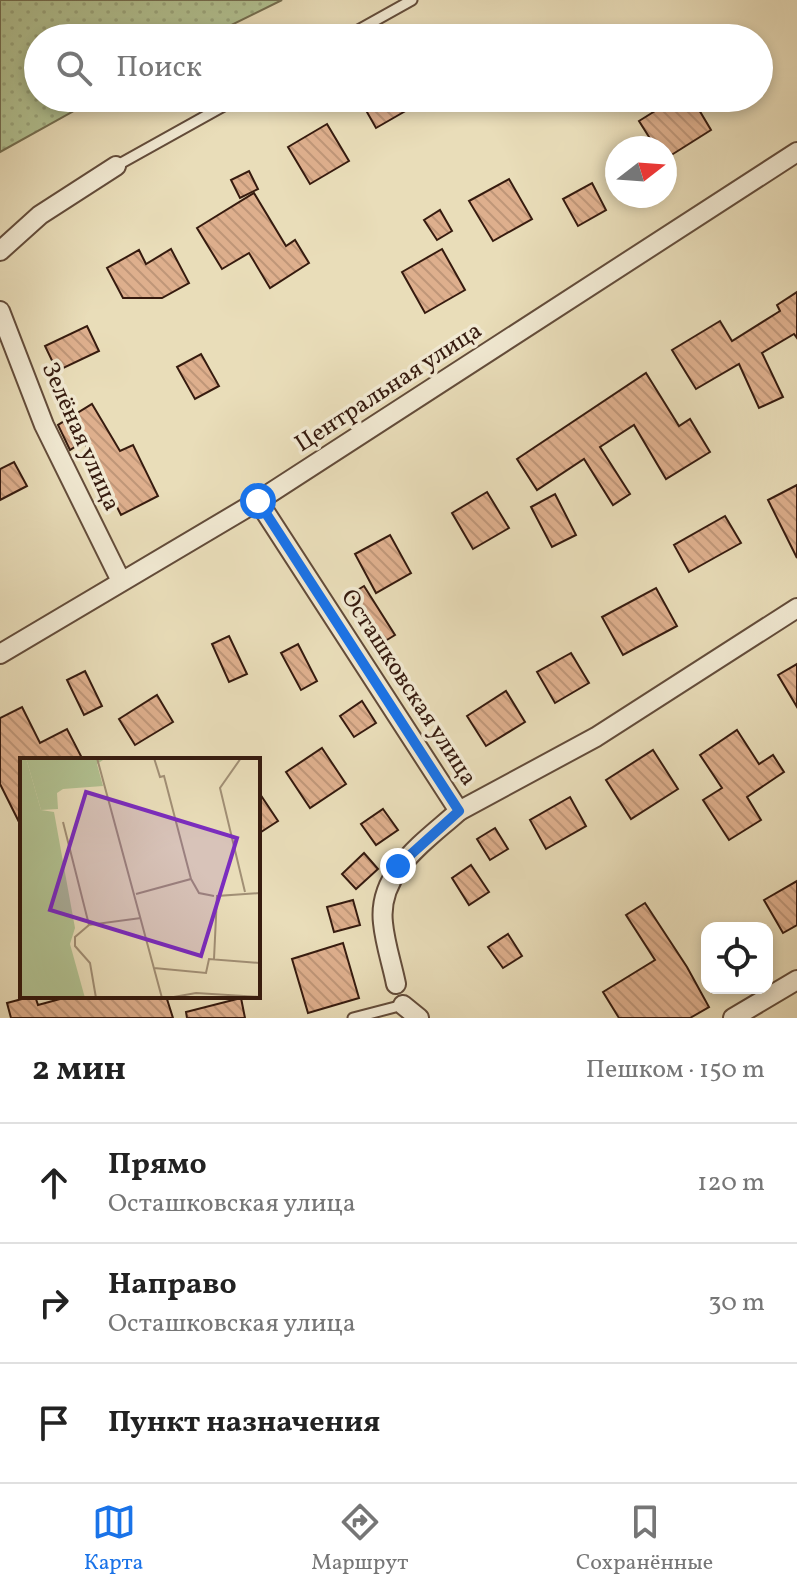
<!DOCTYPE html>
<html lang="ru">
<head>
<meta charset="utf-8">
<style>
  body { margin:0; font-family:Vollkorn,serif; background:#f2f2f2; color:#222 }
  .controls { position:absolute; right:24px; bottom:24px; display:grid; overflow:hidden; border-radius:16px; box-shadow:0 4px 12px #0003 }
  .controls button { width:72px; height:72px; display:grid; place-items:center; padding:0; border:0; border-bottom:2px solid #e0e0e0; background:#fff; color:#222; font:40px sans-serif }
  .compass { position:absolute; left:605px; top:136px; width:72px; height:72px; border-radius:50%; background:#fff; box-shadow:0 4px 12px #0003; rotate:73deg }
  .stop { position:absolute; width:24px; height:24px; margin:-18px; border:6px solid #1a73e8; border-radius:50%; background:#fff }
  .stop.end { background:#1a73e8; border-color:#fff; box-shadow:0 2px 8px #0008 }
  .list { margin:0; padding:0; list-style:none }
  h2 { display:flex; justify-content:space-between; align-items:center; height:104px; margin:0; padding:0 32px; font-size:34px }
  h2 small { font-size:26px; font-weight:400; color:#767676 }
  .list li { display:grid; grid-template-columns:52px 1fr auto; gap:24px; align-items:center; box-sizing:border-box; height:120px; padding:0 32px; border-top:2px solid #e0e0e0 }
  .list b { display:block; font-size:30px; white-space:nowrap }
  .list p { margin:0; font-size:26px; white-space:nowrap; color:#767676 }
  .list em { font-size:26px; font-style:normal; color:#767676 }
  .icon { flex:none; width:44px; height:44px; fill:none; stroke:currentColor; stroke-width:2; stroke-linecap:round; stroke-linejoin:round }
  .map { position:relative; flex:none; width:797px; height:1018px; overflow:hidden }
  .search { position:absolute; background:#fff; box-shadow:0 4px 12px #0003; left:24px; right:24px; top:24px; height:88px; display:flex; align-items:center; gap:20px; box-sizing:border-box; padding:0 28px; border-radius:44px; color:#767676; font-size:30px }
  .sheet { height:464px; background:#fff }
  nav { display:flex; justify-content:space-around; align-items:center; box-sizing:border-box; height:112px; border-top:2px solid #e0e0e0; background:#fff; font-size:22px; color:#767676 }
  nav a { display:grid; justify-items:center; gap:4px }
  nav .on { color:#1a73e8 }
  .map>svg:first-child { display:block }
  .green { fill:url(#green-dots); stroke:#746e50; stroke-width:2 }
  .building { fill:url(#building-back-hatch); stroke:#361b0f; stroke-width:2 }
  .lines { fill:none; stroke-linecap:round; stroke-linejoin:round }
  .lane-casing { stroke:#634c3a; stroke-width:13 }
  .street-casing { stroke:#634c3a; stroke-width:22 }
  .lane { stroke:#f1e9d2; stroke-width:9 }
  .street { stroke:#f1e9d2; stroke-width:18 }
  .route { stroke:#1a73e8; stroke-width:10 }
  .labels { text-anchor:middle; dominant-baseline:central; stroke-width:7; stroke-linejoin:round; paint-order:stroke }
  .street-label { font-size:24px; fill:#361b0f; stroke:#f1e9d2 }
  .inset-road { fill:none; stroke:#a18f75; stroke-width:2 }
  .view { fill:#7b2cbf; fill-opacity:0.15; stroke:#7b2cbf; stroke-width:4 }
  .inset-edge { fill:none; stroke:#361b0f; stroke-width:4 }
</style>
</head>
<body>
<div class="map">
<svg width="797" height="1018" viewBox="0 0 797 1018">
  <defs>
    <pattern id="green-dots" width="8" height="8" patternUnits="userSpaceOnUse" patternTransform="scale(2)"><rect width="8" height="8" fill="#b2c292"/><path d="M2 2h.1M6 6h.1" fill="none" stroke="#9aa67d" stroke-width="1.8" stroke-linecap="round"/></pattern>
    <pattern id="building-back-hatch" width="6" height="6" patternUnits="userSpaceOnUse" patternTransform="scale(2)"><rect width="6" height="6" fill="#deaf8d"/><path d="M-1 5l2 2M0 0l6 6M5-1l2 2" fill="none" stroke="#bf9678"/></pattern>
  </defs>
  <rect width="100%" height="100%" fill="#e9ddb9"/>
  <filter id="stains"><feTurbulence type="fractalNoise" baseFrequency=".0025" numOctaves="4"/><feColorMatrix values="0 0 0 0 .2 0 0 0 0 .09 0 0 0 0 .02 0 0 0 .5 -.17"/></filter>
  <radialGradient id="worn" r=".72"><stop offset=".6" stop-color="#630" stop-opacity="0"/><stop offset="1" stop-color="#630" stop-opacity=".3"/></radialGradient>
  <path class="green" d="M0,0H282L205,38H38V98H97L0,152Z"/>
  <g class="building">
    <path d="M359,98H428L376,128Z"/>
    <path d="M676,98H692L711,130L665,159V148H656L639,121Z"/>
    <path d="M327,124L349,161L310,184L288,147Z"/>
    <path d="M249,171L258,189L240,198L231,180Z"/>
    <path d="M509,179L532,219L493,241L469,201Z"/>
    <path d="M592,183L606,210L578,226L563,199Z"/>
    <path d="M254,193L286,246L295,240L309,263L270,288L249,253L222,269L197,228Z"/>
    <path d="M440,210L452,231L437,240L424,220Z"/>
    <path d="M171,249L189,283L162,298H123L107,268L139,250L146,264Z"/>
    <path d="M442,249L465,290L425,313L402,272Z"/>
    <path d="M797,292V338L794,334L762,353L783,397L759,408L739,364L696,389L672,350L720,321L732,341L780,311L777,305Z"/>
    <path d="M87,326L99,351L57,371L45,346Z"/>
    <path d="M201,354L219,386L195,399L177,367Z"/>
    <path d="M646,373L679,426L690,419L710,452L666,479L634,425L600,447L630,494L613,505L584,459L537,490L517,459Z"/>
    <path d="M92,404L120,451L133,445L158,496L121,515L84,441L70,450L58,425Z"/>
    <path d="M14,462L27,486L0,500V469Z"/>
    <path d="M797,485V558L768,500Z"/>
    <path d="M487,492L509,528L473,549L452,513Z"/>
    <path d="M555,494L576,535L552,547L531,507Z"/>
    <path d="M725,516L741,543L689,572L674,545Z"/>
    <path d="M390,535L411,573L376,593L355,554Z"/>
    <path d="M364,586L395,635L382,643L351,594Z"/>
    <path d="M656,588L677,626L623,655L602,617Z"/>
    <path d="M229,636L247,674L229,682L212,644Z"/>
    <path d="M298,644L317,681L301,690L281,653Z"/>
    <path d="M571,653L589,683L555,703L537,672Z"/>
    <path d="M797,664V707L778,675Z"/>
    <path d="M85,671L102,706L84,715L67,680Z"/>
    <path d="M506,691L525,722L486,746L467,716Z"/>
    <path d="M157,695L173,722L135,745L119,719Z"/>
    <path d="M362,701L376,723L354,737L340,716Z"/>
    <path d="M22,707L40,743L67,729L83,760H22V828L0,784V718Z"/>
    <path d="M737,730L759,764L773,755L784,772L747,797L761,820L729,840L703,800L722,788L700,755Z"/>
    <path d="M322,748L346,784L310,808L286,772Z"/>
    <path d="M653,750L678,789L631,819L606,780Z"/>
    <path d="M258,791L278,821L258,834Z"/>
    <path d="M570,797L586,826L546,849L530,820Z"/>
    <path d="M383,809L398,830L376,845L361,824Z"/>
    <path d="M495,828L508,849L490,860L477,839Z"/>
    <path d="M364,853L378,869L356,889L342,874Z"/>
    <path d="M471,865L489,892L469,905L452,878Z"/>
    <path d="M797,881V925L783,933L764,900Z"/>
    <path d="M353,900L360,925L334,932L327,907Z"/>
    <path d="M645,903L687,967L709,1007L690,1018H619L603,992L655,960L626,915Z"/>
    <path d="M508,934L522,956L503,968L488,947Z"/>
    <path d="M343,943L359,998L308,1013L292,959Z"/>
    <path d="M33,996H35L38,1005L71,996H166L173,1018H11L7,1003Z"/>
    <path d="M241,998L245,1018H187L186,1012Z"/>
  </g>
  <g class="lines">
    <defs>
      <g id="lane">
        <path d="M344,38L412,0"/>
        <path d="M116,166L238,98"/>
        <path d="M353,1018L403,1005"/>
      </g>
      <g id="street">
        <path d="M0,251L40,215L116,166"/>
        <path d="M0,311L44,425L121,581"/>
        <path d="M258,501L459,811C426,841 377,872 383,923C385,944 392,964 396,984"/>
        <path d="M0,654L258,501L797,152"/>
        <path d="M459,811L596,737L797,608"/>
        <path d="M403,1005L419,1018"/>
        <path d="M733,1018L797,980"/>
      </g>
    </defs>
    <use href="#lane" class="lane-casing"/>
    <use href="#street" class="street-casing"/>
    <use href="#lane" class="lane"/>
    <use href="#street" class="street"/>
  </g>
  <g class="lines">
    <path class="route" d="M258,501L459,811L398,866"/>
  </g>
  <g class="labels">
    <g class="street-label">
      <text transform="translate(389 388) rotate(-33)">Центральная улица</text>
      <text transform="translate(80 437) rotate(66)">Зелёная улица</text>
      <text transform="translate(408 688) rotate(57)">Осташковская улица</text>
    </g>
  </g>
  <g transform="translate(20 758)">
    <rect width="240" height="240" fill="#e9ddb9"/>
    <path d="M0,0H6L21,52L34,54L55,170L50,186L65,240H0Z" fill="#b2c292"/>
    <path d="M6,0H86L77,6L83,28L43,31L37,35L38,51L21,52Z" fill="#b2c292"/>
    <path class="inset-road" d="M77,0L142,240M134,0L140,19L144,18L171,121M221,0L200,30L225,134M43,64L69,167L121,160M116,136L171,121L179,135L194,138M69,167L55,179V188L70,205L76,240M194,201L197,138L240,135M134,210L186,215L189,201L240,205M148,240L176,235L240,239"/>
    <path class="view" d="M66,34L217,80L181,198L30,152Z"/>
    <rect width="240" height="240" class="inset-edge"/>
  </g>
  <rect width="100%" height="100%" filter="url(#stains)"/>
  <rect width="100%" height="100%" fill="url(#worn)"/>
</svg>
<div class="controls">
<button><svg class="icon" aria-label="locate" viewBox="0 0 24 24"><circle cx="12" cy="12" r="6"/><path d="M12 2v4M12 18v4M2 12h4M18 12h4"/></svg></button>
</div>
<svg class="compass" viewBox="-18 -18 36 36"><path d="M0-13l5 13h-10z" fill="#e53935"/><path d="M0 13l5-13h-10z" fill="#767676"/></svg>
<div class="stop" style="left:258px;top:501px"></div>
<div class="stop end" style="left:398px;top:866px"></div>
<div class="search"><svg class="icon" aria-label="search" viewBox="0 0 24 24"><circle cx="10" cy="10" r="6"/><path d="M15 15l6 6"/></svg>Поиск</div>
</div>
<section class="sheet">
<h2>2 мин<small>Пешком · 150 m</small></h2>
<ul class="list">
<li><svg class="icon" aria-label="ahead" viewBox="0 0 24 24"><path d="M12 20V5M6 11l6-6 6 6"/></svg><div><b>Прямо</b><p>Осташковская улица</p></div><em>120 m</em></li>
<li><svg class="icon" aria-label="right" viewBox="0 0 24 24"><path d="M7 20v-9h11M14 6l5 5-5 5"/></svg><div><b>Направо</b><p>Осташковская улица</p></div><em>30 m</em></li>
<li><svg class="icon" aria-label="arrive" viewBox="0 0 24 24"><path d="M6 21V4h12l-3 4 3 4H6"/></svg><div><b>Пункт назначения</b></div></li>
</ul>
</section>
<nav>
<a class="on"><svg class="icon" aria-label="map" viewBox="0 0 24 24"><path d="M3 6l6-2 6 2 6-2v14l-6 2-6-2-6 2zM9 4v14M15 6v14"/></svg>Карта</a>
<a><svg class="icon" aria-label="directions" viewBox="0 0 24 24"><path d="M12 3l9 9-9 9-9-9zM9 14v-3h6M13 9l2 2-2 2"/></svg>Маршрут</a>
<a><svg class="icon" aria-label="saved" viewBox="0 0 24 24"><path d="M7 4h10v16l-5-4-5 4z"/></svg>Сохранённые</a>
</nav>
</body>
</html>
